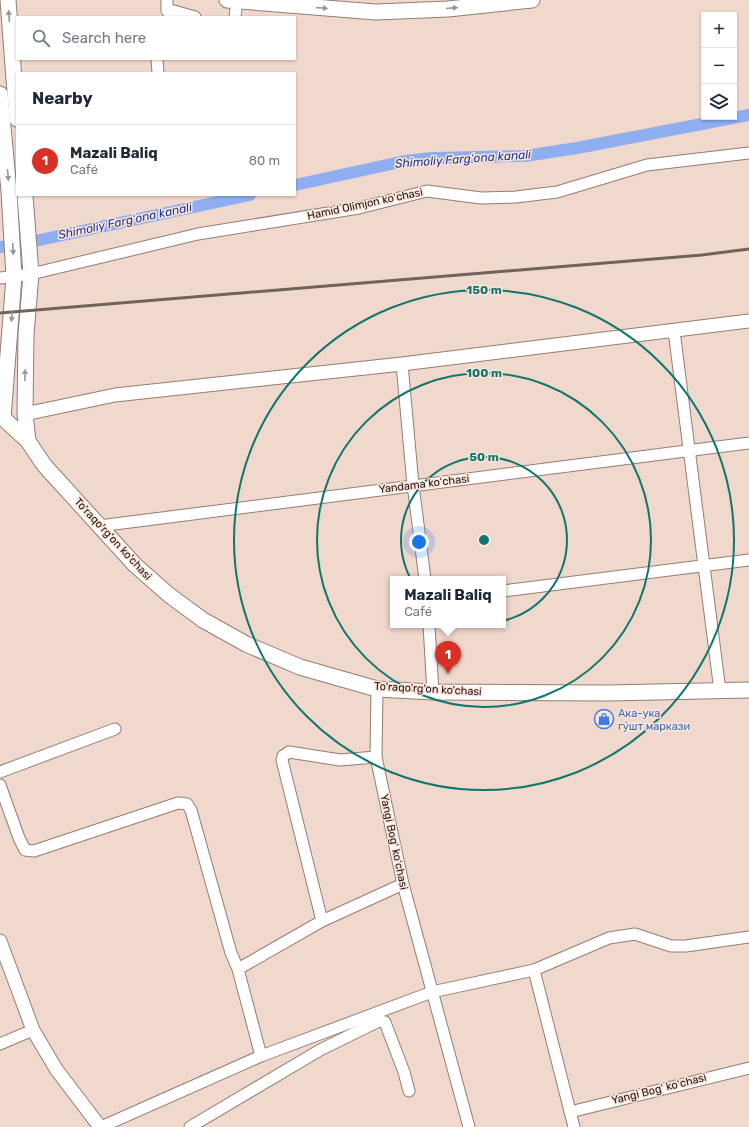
<!DOCTYPE html>
<html lang="en">
<head>
<meta charset="utf-8">
<style>
  body { margin:0; font-family:Rubik,sans-serif; background:#f2f2f3; color:#1f2937 }
  .controls { position:absolute; right:12px; top:12px; display:grid; overflow:hidden; border-radius:0px; box-shadow:0 1px 3px #0004 }
  .controls button { width:36px; height:36px; display:grid; place-items:center; padding:0; border:0; border-bottom:1px solid #e0e1e3; background:#fff; color:#1f2937; font:20px sans-serif }
  .you { position:absolute; left:419px; top:542px; width:14px; height:14px; margin:-10px; border:3px solid #fff; border-radius:50%; background:#1a73e8; box-shadow:0 0 0 6px #1a73e833 }
  .badge { display:grid; place-items:center; width:26px; height:26px; border-radius:50%; background:#d93025; color:#fff; font-size:13px; font-weight:700 }
  .pin { position:absolute; translate:-50% -33px; filter:drop-shadow(0 1px 2px #0008) }
  .pin::after { content:''; position:absolute; top:21px; width:14px; height:12px; background:inherit; clip-path:polygon(0 0,100% 0,50% 100%) }
  .popup { position:absolute; left:390px; top:576px; width:116px; height:52px; box-sizing:border-box; display:grid; place-content:center; border-radius:0px; background:#fff; filter:drop-shadow(0 1px 3px #0005); font-size:13px; white-space:nowrap; color:#747a83 }
  .popup b { font-size:15px; color:#1f2937 }
  .popup::after { content:''; position:absolute; left:50%; top:100%; margin-left:-8px; border:8px solid transparent; border-top-color:#fff }
  .list { margin:0; padding:0; list-style:none }
  h2 { display:flex; justify-content:space-between; align-items:center; height:52px; margin:0; padding:0 16px; font-size:17px }
  h2 small { font-size:13px; font-weight:400; color:#747a83 }
  .list li { display:grid; grid-template-columns:26px 1fr auto; gap:12px; align-items:center; box-sizing:border-box; height:72px; padding:0 16px; border-top:1px solid #e0e1e3 }
  .list b { display:block; font-size:15px; white-space:nowrap }
  .list p { margin:0; font-size:13px; white-space:nowrap; color:#747a83 }
  .list em { font-size:13px; font-style:normal; color:#747a83 }
  .icon { flex:none; width:22px; height:22px; fill:none; stroke:currentColor; stroke-width:2; stroke-linecap:round; stroke-linejoin:round }
  .map { position:relative; flex:none; width:749px; height:1127px; overflow:hidden }
  .search { position:absolute; background:#fff; box-shadow:0 1px 3px #0004; left:16px; top:16px; width:280px; height:44px; display:flex; align-items:center; gap:10px; box-sizing:border-box; padding:0 14px; border-radius:0px; color:#747a83; font-size:15px }
  .panel { position:absolute; background:#fff; box-shadow:0 1px 3px #0004; left:16px; top:72px; width:280px; height:124px; border-radius:0px }
  .map>svg:first-child { display:block }
  .lines { fill:none; stroke-linecap:round; stroke-linejoin:round }
  .canal { stroke:#8eaef0; stroke-width:12 }
  .minor-casing { stroke:#927d73; stroke-width:13 }
  .tertiary-casing { stroke:#927d73; stroke-width:15 }
  .secondary-casing { stroke:#927d73; stroke-width:17 }
  .minor { stroke:#fff; stroke-width:11 }
  .tertiary { stroke:#fff; stroke-width:13 }
  .secondary { stroke:#fff; stroke-width:15 }
  .rail { stroke:#71625c; stroke-width:3 }
  .oneway { fill:#9a9795 }
  .ring { fill:none; stroke:#0f766e; stroke-width:2 }
  .labels { text-anchor:middle; dominant-baseline:central; stroke-width:3; stroke-linejoin:round; paint-order:stroke }
  .street-label { font-size:11px; fill:#1f1713; stroke:#fee5da }
  .shop-label { font-size:11px; fill:#366cbe; stroke:#fee5da; text-anchor:start }
  .water-label { font-size:12px; font-style:italic; fill:#163995; stroke:#fee5da }
  .centre { fill:#0f766e; stroke:#fee5da; stroke-width:2 }
  .ring-label { font-size:12px; text-anchor:middle; font-weight:bold; fill:#0f766e; stroke:#fee5da; stroke-width:3; stroke-linejoin:round; paint-order:stroke }
</style>
</head>
<body>
<div class="map">
<svg width="749" height="1127" viewBox="0 0 749 1127">
  <rect width="100%" height="100%" fill="#f1d8cd"/>
  <g class="lines">
    <g class="canal">
      <path d="M295,185L405,161L432,158L525,156L577,148L749,115"/>
      <path d="M0,247L21,244L250,195"/>
    </g>
    <defs>
      <g id="minor">
        <path d="M167,0V11H174L195,17"/>
        <path d="M235,17L237,0"/>
        <path d="M157,59L158,73"/>
        <path d="M0,278L31,274L198,234L359,208L427,191L481,198L516,197L557,192L647,165L749,153"/>
        <path d="M674,331L720,691"/>
        <path d="M402,364L413,485L425,579"/>
        <path d="M99,526L749,443"/>
        <path d="M503,591L749,560"/>
        <path d="M429,625L433,692"/>
        <path d="M377,689L376,757L403,884L469,1127"/>
        <path d="M0,772L115,729"/>
        <path d="M0,785L19,838L25,850L34,851L178,803L187,804L191,810L231,953L238,969L261,1056"/>
        <path d="M322,921L282,760L283,756L289,752L340,760L376,757"/>
        <path d="M238,969L322,921L403,884"/>
        <path d="M534,970L574,1127"/>
        <path d="M0,1044L33,1030"/>
        <path d="M570,1112L749,1068"/>
        <path d="M101,1127L261,1056L432,992L534,970L609,938L635,934L671,946H686L749,937"/>
        <path d="M190,1127L320,1050L379,1021L385,1022L386,1025L404,1072L409,1091"/>
      </g>
      <g id="tertiary">
        <path d="M25,414L115,395L402,364L749,321"/>
        <path d="M0,941L33,1030L56,1069L100,1127"/>
      </g>
      <g id="secondary">
        <path d="M8,0L17,119"/>
        <path d="M227,0L376,12L448,9L532,0"/>
        <path d="M0,94L9,191L14,277L3,418L28,441L44,465L135,565L169,595L203,620L246,644L300,667L377,689L433,692L609,693L749,690"/>
        <path d="M25,195L31,274L26,334L25,414L28,441"/>
      </g>
    </defs>
    <use href="#minor" class="minor-casing"/>
    <use href="#tertiary" class="tertiary-casing"/>
    <use href="#secondary" class="secondary-casing"/>
    <use href="#minor" class="minor"/>
    <use href="#tertiary" class="tertiary"/>
    <use href="#secondary" class="secondary"/>
    <path class="rail" d="M0,313L702,255L749,249"/>
  </g>
  <defs><path id="oneway-solid" d="M-6-.8H1V-3.2L6.5 0L1 3.2V.8H-6Z"/></defs>
  <g class="oneway">
    <use href="#oneway-solid" transform="translate(322 8) rotate(4)"/>
    <use href="#oneway-solid" transform="translate(452 8) rotate(-5)"/>
    <use href="#oneway-solid" transform="translate(9 16) rotate(-94)"/>
    <use href="#oneway-solid" transform="translate(8 175) rotate(85)"/>
    <use href="#oneway-solid" transform="translate(13 249) rotate(87)"/>
    <use href="#oneway-solid" transform="translate(12 316) rotate(97)"/>
    <use href="#oneway-solid" transform="translate(25 375) rotate(-89)"/>
  </g>
  <g class="ring">
    <circle cx="484" cy="540" r="83"/>
    <circle cx="484" cy="540" r="167"/>
    <circle cx="484" cy="540" r="250"/>
  </g>
  <defs>
    <symbol id="shop-ring" viewBox="-11 -11 22 22"><circle r="9.5" fill="#fee5da" stroke="#3f7fe0" stroke-width="1.5"/><path d="M-5-2.5h2.3a2.7 3.5 0 0 1 5.4 0H5L5.5 6h-11ZM-1.5-2.5h3a1.5 2.3 0 0 0-3 0Z" fill="#3f7fe0"/></symbol>
  </defs>
  <g fill-rule="evenodd">
    <use href="#shop-ring" x="593" y="708" width="22" height="22"/>
  </g>
  <g class="labels">
    <g class="street-label">
      <text transform="translate(365 204) rotate(-12)">Hamid Olimjon koʻchasi</text>
      <text transform="translate(424 484) rotate(-7)">Yandama koʻchasi</text>
      <text transform="translate(113 539) rotate(47)">To'raqo'rg'on ko'chasi</text>
      <text transform="translate(428 689) rotate(3)">To'raqo'rg'on ko'chasi</text>
      <text transform="translate(394 842) rotate(78)">Yangi Bogʻ koʻchasi</text>
      <text transform="translate(659 1089) rotate(-14)">Yangi Bogʻ koʻchasi</text>
    </g>
    <g class="shop-label">
      <text x="618" y="713">Ака-ука<tspan x="618" dy="13">гу́шт маркази</tspan></text>
    </g>
    <g class="water-label">
      <text transform="translate(463 159) rotate(-4)">Shimoliy Fargʻona kanali</text>
      <text transform="translate(125 221) rotate(-12)">Shimoliy Fargʻona kanali</text>
    </g>
  </g>
  <circle cx="484" cy="540" r="6" class="centre"/>
  <g class="ring-label">
    <text x="484" y="294">150 m</text>
    <text x="484" y="377">100 m</text>
    <text x="484" y="461">50 m</text>
  </g>
</svg>
<div class="controls">
<button>+</button>
<button>−</button>
<button><svg class="icon" aria-label="layers" viewBox="0 0 24 24"><path d="M12 4l9 5-9 5-9-5zM3 14l9 5 9-5"/></svg></button>
</div>
<div class="you"></div>
<div class="pin badge" style="left:448px;top:674px">1</div>
<div class="popup"><b>Mazali Baliq</b>Café</div>
<div class="search"><svg class="icon" aria-label="search" viewBox="0 0 24 24"><circle cx="10" cy="10" r="6"/><path d="M15 15l6 6"/></svg>Search here</div>
<section class="panel">
<h2>Nearby<small></small></h2>
<ul class="list">
<li><span class="badge">1</span><div><b>Mazali Baliq</b><p>Café</p></div><em>80 m</em></li>
</ul>
</section>
</div>
</body>
</html>
